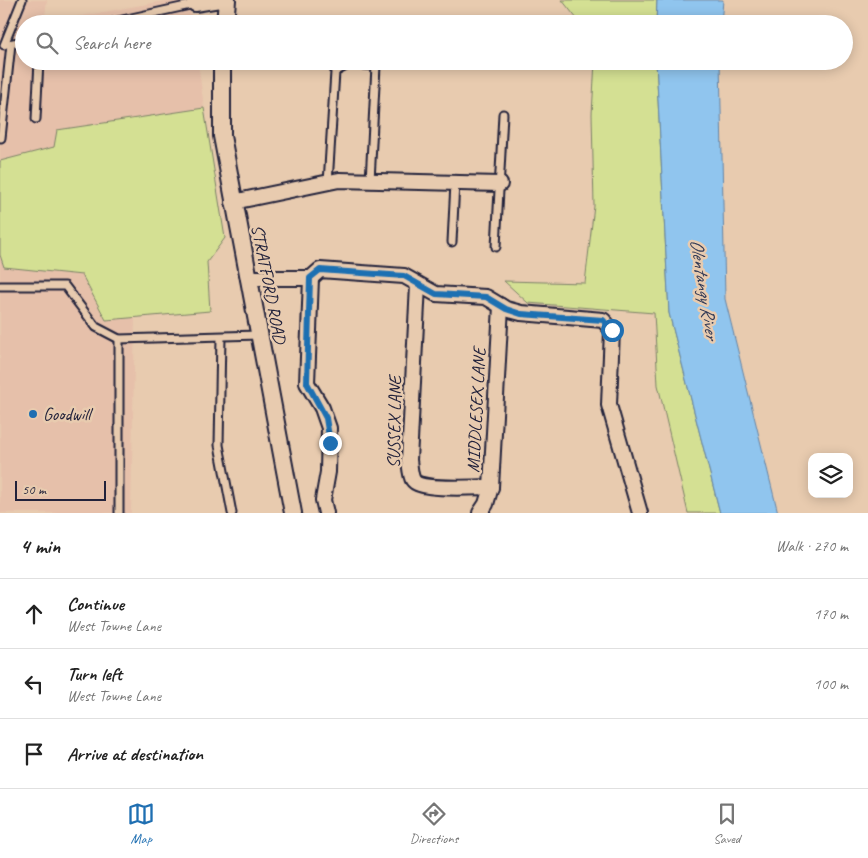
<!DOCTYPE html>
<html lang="en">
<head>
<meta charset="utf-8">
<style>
  body { margin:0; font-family:Caveat,sans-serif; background:#f2f2f2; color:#222 }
  .controls { position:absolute; right:15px; bottom:15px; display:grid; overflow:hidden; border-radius:10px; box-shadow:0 2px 12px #0003 }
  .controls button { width:45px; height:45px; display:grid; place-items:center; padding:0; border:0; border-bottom:1px solid #e0e0e0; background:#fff; color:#222; font:25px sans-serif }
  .scale { position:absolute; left:15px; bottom:12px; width:91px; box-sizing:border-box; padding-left:5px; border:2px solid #22223b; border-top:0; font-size:14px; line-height:18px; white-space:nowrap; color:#22223b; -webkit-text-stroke:4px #e8cbaf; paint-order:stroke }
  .stop { position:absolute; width:15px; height:15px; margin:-11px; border:4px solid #1f6fb2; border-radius:50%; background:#fff }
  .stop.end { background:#1f6fb2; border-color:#fff; box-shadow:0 1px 5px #0008 }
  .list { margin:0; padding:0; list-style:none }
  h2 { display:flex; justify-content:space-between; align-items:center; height:65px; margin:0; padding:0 20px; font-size:21px }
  h2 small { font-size:16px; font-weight:400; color:#767676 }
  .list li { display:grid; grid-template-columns:32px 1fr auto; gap:15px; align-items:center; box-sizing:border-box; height:70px; padding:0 20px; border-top:1px solid #e0e0e0 }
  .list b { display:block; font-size:19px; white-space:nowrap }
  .list p { margin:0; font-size:16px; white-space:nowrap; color:#767676 }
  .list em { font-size:16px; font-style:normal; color:#767676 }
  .icon { flex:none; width:28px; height:28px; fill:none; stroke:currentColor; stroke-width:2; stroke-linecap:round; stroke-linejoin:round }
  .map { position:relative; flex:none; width:868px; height:513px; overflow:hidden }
  .search { position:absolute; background:#fff; box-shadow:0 2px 12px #0003; left:15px; right:15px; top:15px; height:55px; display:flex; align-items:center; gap:12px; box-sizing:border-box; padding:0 18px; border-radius:28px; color:#767676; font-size:19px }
  .sheet { height:275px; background:#fff }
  nav { display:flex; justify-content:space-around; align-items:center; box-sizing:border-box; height:70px; border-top:1px solid #e0e0e0; background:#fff; font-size:14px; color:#767676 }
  nav a { display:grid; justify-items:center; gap:2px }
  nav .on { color:#1f6fb2 }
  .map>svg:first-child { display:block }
  .built { fill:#e6c0aa }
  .green { fill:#d4e093; stroke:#7b8167 }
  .water { fill:#90c5ee; stroke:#6484a6 }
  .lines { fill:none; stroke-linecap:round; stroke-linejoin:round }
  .service-casing { stroke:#22223b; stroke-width:11 }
  .minor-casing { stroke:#22223b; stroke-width:18 }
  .tertiary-casing { stroke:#22223b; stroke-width:20 }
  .service { stroke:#e8cbaf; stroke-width:7 }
  .minor { stroke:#e8cbaf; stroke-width:14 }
  .tertiary { stroke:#e8cbaf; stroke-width:16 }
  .route { stroke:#1f6fb2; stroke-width:6 }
  .poi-dot { fill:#1f6fb2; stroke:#e8cbaf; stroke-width:2 }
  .labels { text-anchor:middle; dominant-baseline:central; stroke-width:5; stroke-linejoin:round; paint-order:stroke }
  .street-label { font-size:18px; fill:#22223b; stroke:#e8cbaf }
  .poi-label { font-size:18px; fill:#22223b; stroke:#e8cbaf; text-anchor:start }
  .water-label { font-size:19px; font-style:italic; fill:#323a56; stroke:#e8cbaf }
</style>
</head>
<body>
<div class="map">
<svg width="868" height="513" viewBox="0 0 868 513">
  <rect width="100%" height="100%" fill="#e8cbaf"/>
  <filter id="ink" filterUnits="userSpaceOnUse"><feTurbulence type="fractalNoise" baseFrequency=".02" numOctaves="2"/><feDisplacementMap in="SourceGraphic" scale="10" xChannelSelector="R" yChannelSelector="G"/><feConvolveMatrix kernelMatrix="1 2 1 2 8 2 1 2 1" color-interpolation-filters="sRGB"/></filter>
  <g filter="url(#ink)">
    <g class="built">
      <path d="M0,0H47L44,23L169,0H189L192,24H24V61H198L204,108L58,130L54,147L0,161Z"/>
      <path d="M0,255L5,267L82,275L106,320L135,318L131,513H0Z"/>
    </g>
    <g class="green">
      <path d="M562,0H657L656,24H581Z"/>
      <path d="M595,61H656L669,313L720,513H688L658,385L654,313L528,303L504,281L585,283L594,206L592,114Z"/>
      <path d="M204,108L225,238L207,262L210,311L106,320L82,275L4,267L0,255V161L54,147L57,130Z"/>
    </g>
    <g class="water">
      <path d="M657,0H723L721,24H656Z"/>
      <path d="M656,61H720L725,299L778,513H720L669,313Z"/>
    </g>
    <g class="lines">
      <defs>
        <g id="service">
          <path d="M104,24L195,4"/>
          <path d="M8,44L24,41"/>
          <path d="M4,45L22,0"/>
          <path d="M36,119L39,61"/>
          <path d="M1,138L11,44"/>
          <path d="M328,183L335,72L350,64L376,66L370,181"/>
          <path d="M452,242L455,183"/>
          <path d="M496,247L503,114"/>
          <path d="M0,286H65L96,327L119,339L259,335"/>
          <path d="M221,337L219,445L232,513"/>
          <path d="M119,513V339"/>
        </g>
        <g id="minor">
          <path d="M194,0L195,4L220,0"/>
          <path d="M233,202L339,180L500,184"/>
          <path d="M248,278H311L320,270L404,276L436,294L486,297L506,309L521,313L603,320L612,330L609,405L640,513"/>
          <path d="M311,278L307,383L322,408L329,428L328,472L323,500L326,513"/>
          <path d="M418,285L409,460C410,466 410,475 413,480C419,491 477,487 491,487"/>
          <path d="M480,513L486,504L491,487L501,306"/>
        </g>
        <g id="tertiary">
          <path d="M225,24L227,0"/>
          <path d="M222,61V136L293,513"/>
        </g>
      </defs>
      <use href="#service" class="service-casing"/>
      <use href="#minor" class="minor-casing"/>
      <use href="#tertiary" class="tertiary-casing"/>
      <use href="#service" class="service"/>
      <use href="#minor" class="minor"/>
      <use href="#tertiary" class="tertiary"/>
    </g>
  </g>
  <g class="lines" filter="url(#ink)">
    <path class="route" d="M330,443L326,418L307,383L310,278L320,270L404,276L436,294L486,297L506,309L521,314L603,320L612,330"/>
  </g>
  <circle class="poi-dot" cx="33" cy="414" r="5"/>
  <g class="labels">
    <g class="street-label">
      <text transform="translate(269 284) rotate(79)">STRATFORD ROAD</text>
      <text transform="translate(476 410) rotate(-87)">MIDDLESEX LANE</text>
      <text transform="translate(394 422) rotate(-89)">SUSSEX LANE</text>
    </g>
    <g class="poi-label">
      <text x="43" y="414">Goodwill</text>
    </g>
    <g class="water-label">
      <text transform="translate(704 289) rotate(81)">Olentangy River</text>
    </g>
  </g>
</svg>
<div class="controls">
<button><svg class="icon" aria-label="layers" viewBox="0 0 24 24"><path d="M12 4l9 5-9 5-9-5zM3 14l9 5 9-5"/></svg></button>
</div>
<div class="scale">50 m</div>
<div class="stop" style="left:612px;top:330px"></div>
<div class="stop end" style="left:330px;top:443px"></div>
<div class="search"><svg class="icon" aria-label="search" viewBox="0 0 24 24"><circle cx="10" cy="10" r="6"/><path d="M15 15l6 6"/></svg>Search here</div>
</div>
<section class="sheet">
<h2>4 min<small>Walk · 270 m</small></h2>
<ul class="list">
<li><svg class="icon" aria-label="ahead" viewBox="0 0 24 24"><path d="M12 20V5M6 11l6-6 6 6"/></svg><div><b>Continue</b><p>West Towne Lane</p></div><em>170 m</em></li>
<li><svg class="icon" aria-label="left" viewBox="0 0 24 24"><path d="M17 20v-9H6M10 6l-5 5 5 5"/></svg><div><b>Turn left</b><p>West Towne Lane</p></div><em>100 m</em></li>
<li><svg class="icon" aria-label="arrive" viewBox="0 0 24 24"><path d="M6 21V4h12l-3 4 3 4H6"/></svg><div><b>Arrive at destination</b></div></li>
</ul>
</section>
<nav>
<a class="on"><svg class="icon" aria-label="map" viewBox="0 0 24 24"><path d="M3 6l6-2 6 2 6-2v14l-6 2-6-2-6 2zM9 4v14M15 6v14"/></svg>Map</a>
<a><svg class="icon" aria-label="directions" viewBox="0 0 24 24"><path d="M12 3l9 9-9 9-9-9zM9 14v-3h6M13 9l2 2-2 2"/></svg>Directions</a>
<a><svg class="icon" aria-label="saved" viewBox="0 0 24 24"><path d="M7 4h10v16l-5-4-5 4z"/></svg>Saved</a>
</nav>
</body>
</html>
